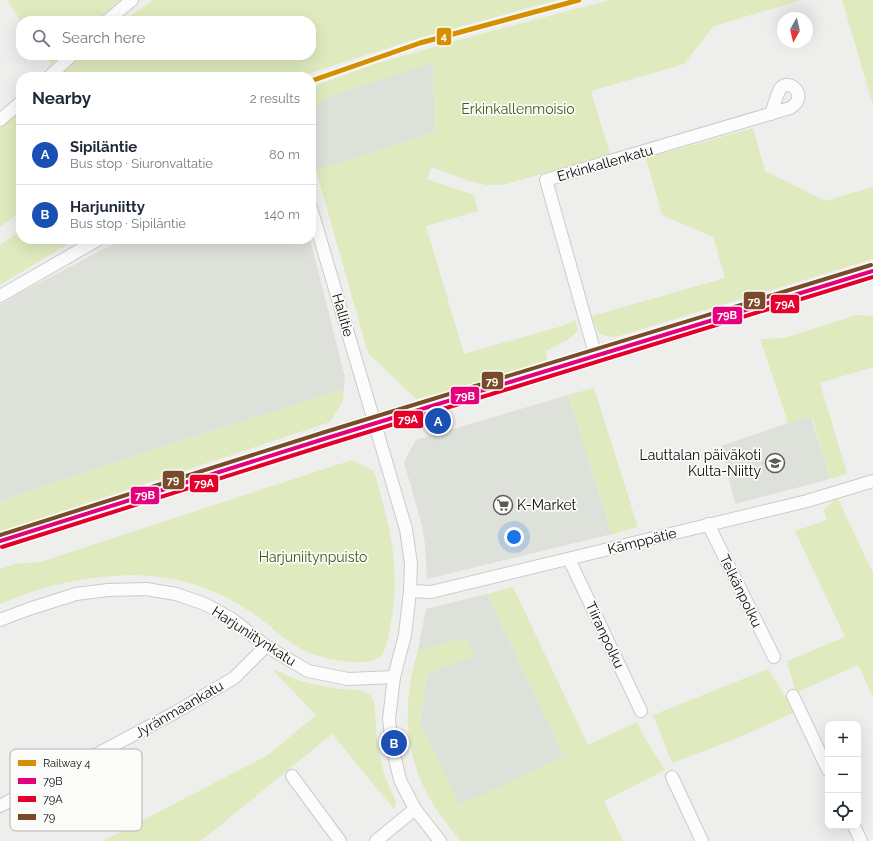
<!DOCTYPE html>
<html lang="en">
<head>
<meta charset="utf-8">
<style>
  body { margin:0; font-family:Raleway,sans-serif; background:#f6f6f7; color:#1f2937 }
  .controls { position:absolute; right:12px; bottom:12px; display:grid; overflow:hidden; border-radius:8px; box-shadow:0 4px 16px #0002 }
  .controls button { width:36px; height:36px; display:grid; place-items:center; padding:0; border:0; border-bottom:1px solid #e0e1e3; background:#fff; color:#1f2937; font:20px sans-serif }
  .compass { position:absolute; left:777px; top:12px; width:36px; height:36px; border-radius:50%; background:#fff; box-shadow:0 4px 16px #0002; rotate:188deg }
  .you { position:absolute; left:514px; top:537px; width:14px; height:14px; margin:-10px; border:3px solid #fff; border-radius:50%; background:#1a73e8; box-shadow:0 0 0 6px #1a73e833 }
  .badge { display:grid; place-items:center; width:26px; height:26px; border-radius:50%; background:#5b5b5a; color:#fff; font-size:13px; font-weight:700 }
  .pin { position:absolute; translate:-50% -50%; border:2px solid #fff; box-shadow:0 1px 4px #0006 }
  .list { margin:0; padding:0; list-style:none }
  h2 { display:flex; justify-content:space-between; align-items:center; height:52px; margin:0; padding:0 16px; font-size:17px }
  h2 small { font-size:13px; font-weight:400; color:#747a83 }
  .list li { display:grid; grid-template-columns:26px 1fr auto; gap:12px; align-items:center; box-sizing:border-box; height:60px; padding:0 16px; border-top:1px solid #e0e1e3 }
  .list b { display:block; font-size:15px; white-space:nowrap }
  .list p { margin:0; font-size:13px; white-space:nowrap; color:#747a83 }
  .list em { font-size:13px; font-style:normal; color:#747a83 }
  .icon { flex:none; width:22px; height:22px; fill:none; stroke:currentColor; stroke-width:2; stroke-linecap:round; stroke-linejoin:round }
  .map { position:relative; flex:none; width:873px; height:841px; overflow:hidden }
  .search { position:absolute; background:#fff; box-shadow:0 4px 16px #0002; left:16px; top:16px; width:300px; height:44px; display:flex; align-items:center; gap:10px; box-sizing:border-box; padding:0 14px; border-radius:16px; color:#747a83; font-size:15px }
  .panel { position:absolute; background:#fff; box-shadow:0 4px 16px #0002; left:16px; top:72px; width:300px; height:172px; border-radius:16px }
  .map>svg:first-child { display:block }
  .built { fill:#dee0da }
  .green { fill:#dfebbe }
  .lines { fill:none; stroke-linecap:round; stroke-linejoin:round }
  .minor-casing { stroke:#cbcbca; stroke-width:14 }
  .major-casing { stroke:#b9b5bd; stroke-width:16 }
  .minor { stroke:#fcfcfc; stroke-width:12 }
  .major { stroke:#f4f1f6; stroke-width:15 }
  .bus-1-casing { stroke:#fbfcf9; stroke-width:7 }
  .bus-2-casing { stroke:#fbfcf9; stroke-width:7 }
  .bus-3-casing { stroke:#fbfcf9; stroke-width:7 }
  .bus-1 { stroke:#e5007d; stroke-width:4 }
  .bus-2 { stroke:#e4002b; stroke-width:4 }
  .bus-3 { stroke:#7a4b2a; stroke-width:4 }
  .rail-1-casing { stroke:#fbfcf9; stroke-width:8 }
  .rail-1 { stroke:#d48f02; stroke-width:5 }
  .labels { text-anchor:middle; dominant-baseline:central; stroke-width:3.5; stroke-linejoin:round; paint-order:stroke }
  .park-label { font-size:14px; fill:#485617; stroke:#fbfcf9 }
  .street-label { font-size:14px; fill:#0c0c0b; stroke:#fbfcf9 }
  .poi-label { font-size:14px; fill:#0c0c0b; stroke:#fbfcf9; text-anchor:end }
  .key { fill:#fbfcf9; stroke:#b3b4b2; stroke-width:1 }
  .key-label { font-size:11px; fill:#0c0c0b }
  .line-badge { stroke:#fbfcf9; stroke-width:1.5 }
  .badge-label { font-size:11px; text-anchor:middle; font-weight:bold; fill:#fff }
</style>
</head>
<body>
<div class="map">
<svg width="873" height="841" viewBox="0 0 873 841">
  <rect width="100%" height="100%" fill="#eeeeed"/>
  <g class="built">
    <path d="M433,63L435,132L316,170L311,164V111L330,96Z"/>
    <path d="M123,239H310L345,377L344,389L96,468L0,502V305L20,293Z"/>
    <path d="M568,395L612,534L427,579L425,544L422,526L404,462L416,440Z"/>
    <path d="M811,417L830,479L735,504L721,446L788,423Z"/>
    <path d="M487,594L564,756L460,806L420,723L427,674L473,656L467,638L418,650L426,609Z"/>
  </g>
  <g class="green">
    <path d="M7,0H121L97,21H21Z"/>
    <path d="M153,0H557L422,37L298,77H59L83,55H311V21H123Z"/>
    <path d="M610,0H801L714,26L684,64L591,91L610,154L503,185H487L469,181L432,167L427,179L474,195L478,211L426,226L464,354L562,326L575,320L578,330L569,339L546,351L547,359L543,362L456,389L416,399L368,353L316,170L435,132L433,63L330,96L311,111V87L378,63L477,35Z"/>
    <path d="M842,0H873V105Z"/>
    <path d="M44,55H61L51,64Z"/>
    <path d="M21,112V212L0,227V128Z"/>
    <path d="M753,128L765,171L825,201L873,187V259L616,337C597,335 598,334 592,316L725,278L713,237L662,215L646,158Z"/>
    <path d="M21,231V239H76L0,285V245Z"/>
    <path d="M856,315L873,316V367L820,383L847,474L830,479L812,417L788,423L760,339L785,338Z"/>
    <path d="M594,388L638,527L612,534L568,395Z"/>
    <path d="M344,389L343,401L330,422L0,532V502L96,468Z"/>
    <path d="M352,460L374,471C390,527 402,570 390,628C388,638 387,652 378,658C364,668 319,658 305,651C287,642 274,629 258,617C236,601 212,589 186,582C128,566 54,580 0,604V569L14,564L40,562Z"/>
    <path d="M837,497L873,573V697L858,665L796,693L787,661L845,637L795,531L827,520L824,510Z"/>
    <path d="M513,587L588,745L637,722L644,737L665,770L604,801L623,841H461C451,829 441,817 433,804C403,756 402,703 418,650L467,638L474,656L427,674L420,723L460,805L564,756L487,594Z"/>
    <path d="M271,668L295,679L308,683L338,689L359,690L365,692L371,696L374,702L375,708L376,729L379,753L385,777L396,802L394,809L332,734L201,841H103L268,755L316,715Z"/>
    <path d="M768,669L795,712L733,740L672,763L653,715Z"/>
  </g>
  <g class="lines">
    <defs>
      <g id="minor">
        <path d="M107,21L132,0"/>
        <path d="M49,77L72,55"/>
        <path d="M0,120L21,102"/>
        <path d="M311,208L406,529L411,564L410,591L405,635L394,677L389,719L392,745L400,780L415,809L440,841"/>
        <path d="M0,296L99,239"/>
        <path d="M596,357L546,180L790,108C810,97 789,76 780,89C776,96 774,106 771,114"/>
        <path d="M708,524L774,657"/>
        <path d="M569,559L641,711"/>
        <path d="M410,591L431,592L807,501L873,481"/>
        <path d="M0,620L29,609L76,594L108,590L146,589L176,594L205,604L232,619L266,646L308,671L348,679L394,677"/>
        <path d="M793,696L828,770"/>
        <path d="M292,776L340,841"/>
        <path d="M672,777L702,841"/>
        <path d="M0,806L176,712L234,678L266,646"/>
        <path d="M854,826L861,841"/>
        <path d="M376,841L415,809"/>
      </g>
      <path id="major" d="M0,541C290,447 582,361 873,271"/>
    </defs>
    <use href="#minor" class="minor-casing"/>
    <use href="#major" class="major-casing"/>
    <use href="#minor" class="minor"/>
    <use href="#major" class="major"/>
    <defs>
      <path id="bus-1" d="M0,541L327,438L873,271"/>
      <path id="bus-2" d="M2,547L329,444L873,277"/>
      <path id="bus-3" d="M0,535L325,432L871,265"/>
    </defs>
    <use href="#bus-1" class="bus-1-casing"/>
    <use href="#bus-2" class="bus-2-casing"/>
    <use href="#bus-3" class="bus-3-casing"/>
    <use href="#bus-1" class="bus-1"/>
    <use href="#bus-2" class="bus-2"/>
    <use href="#bus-3" class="bus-3"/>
    <defs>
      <path id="rail-1" d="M311,81L420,43L579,0"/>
    </defs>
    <use href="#rail-1" class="rail-1-casing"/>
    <use href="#rail-1" class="rail-1"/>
  </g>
  <defs>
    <symbol id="school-ring" viewBox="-11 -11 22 22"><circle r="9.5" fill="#fbfcf9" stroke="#5b5b5a" stroke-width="1.5"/><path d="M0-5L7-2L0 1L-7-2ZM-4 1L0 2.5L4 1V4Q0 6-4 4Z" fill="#5b5b5a"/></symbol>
    <symbol id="supermarket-ring" viewBox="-11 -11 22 22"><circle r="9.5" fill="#fbfcf9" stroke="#5b5b5a" stroke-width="1.5"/><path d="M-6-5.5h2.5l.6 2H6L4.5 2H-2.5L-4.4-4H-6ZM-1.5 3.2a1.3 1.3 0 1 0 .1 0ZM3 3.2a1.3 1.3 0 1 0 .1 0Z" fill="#5b5b5a"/></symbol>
  </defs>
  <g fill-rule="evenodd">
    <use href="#school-ring" x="764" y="452" width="22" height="22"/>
    <use href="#supermarket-ring" x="492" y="494" width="22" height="22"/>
  </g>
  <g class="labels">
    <g class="park-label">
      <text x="518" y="109">Erkinkallenmoisio</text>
      <text x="313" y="557">Harjuniitynpuisto</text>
    </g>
    <g class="street-label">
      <text transform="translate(605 163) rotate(-16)">Erkinkallenkatu</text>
      <text transform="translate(343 315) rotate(74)">Hallitie</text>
      <text transform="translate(642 541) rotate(-14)">Kämppätie</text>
      <text transform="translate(741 591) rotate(64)">Telkänpolku</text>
      <text transform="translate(605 635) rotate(65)">Tiiranpolku</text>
      <text transform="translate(254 636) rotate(33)">Harjuniitynkatu</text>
      <text transform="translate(179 709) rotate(-30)">Jyränmaankatu</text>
    </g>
    <g class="poi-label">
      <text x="761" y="455">Lauttalan päiväkoti<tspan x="761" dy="16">Kulta-Niitty</tspan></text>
      <text x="517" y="505" text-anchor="start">K-Market</text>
    </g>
  </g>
  <rect x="10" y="749" width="132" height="82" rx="6" class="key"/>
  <rect x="18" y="760" width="18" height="6" fill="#d48f02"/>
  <rect x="18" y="778" width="18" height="6" fill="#e5007d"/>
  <rect x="18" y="796" width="18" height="6" fill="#e4002b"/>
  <rect x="18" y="814" width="18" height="6" fill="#7a4b2a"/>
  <g class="key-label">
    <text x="43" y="767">Railway 4</text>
    <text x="43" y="785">79B</text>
    <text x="43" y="803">79A</text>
    <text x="43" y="821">79</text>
  </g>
  <g class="line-badge">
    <rect x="436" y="27" width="16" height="19" rx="4" fill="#d48f02"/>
    <rect x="743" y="291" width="23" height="19" rx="4" fill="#7a4b2a"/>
    <rect x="770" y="294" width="30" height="20" rx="4" fill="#e4002b"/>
    <rect x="712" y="306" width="31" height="19" rx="4" fill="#e5007d"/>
    <rect x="481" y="371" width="23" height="19" rx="4" fill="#7a4b2a"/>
    <rect x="450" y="386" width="30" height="19" rx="4" fill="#e5007d"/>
    <rect x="393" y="410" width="31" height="19" rx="4" fill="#e4002b"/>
    <rect x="162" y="470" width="23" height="20" rx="4" fill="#7a4b2a"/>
    <rect x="189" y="474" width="30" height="19" rx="4" fill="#e4002b"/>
    <rect x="130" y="486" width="30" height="19" rx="4" fill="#e5007d"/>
  </g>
  <g class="badge-label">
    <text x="444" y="40">4</text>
    <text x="754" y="305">79</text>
    <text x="785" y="308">79A</text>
    <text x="727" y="319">79B</text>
    <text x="492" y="385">79</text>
    <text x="465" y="400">79B</text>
    <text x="408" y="423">79A</text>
    <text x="173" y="484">79</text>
    <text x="204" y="487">79A</text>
    <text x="145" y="499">79B</text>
  </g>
</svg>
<div class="controls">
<button>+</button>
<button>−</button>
<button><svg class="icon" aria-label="locate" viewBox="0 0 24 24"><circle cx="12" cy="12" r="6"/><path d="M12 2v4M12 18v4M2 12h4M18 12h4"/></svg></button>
</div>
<svg class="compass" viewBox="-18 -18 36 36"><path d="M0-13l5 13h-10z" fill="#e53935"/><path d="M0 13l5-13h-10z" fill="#747a83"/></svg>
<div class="you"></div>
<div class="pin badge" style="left:438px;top:421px;background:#1a4fb4">A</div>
<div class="pin badge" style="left:394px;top:743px;background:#1a4fb4">B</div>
<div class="search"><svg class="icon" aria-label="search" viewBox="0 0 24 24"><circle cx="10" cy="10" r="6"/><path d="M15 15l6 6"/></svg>Search here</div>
<section class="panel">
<h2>Nearby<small>2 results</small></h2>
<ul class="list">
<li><span class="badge" style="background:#1a4fb4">A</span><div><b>Sipiläntie</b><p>Bus stop · Siuronvaltatie</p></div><em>80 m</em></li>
<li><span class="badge" style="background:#1a4fb4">B</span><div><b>Harjuniitty</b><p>Bus stop · Sipiläntie</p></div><em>140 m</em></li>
</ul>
</section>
</div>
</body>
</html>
